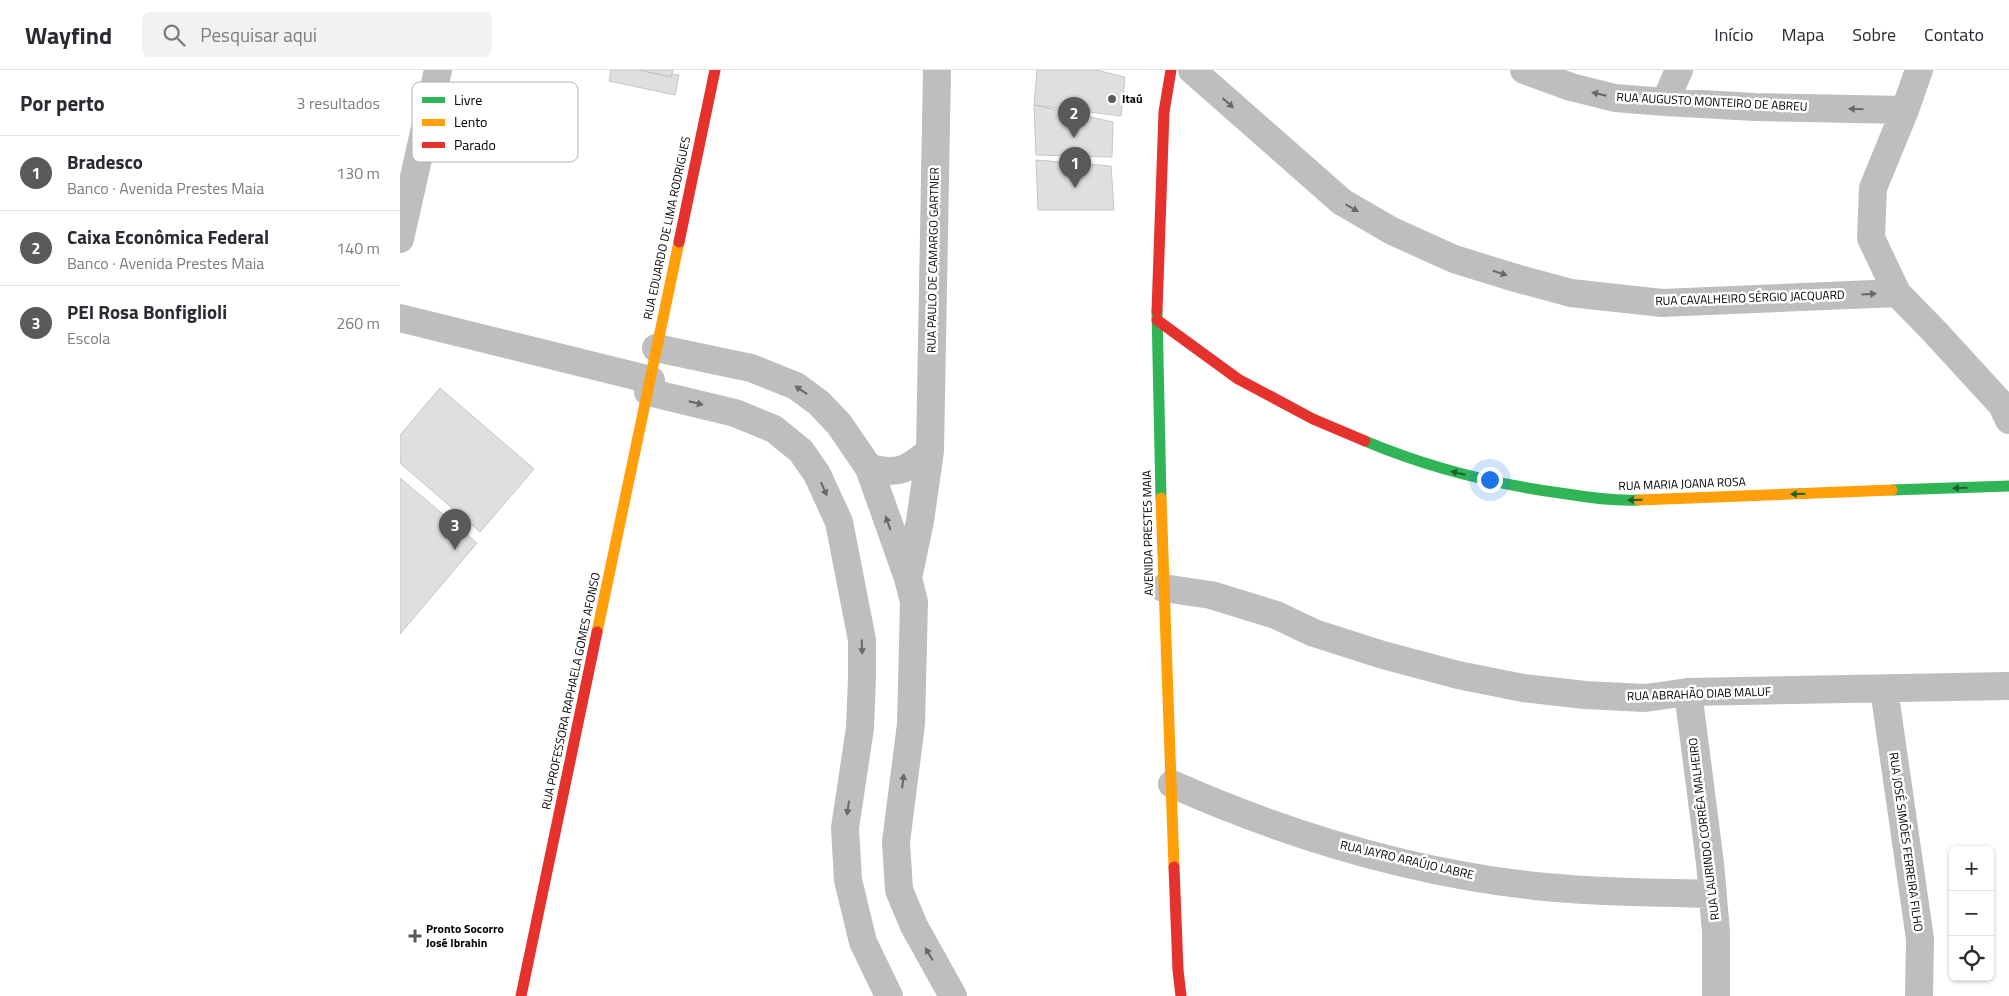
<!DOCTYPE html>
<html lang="pt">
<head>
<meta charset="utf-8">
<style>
	body { margin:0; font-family:"Titillium Web",sans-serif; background:#f2f2f3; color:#2b2b33 }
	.controls { position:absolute; right:15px; bottom:15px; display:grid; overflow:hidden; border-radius:8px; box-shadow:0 1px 4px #0004 }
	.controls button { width:45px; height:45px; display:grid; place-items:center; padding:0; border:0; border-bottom:1px solid #e1e1e2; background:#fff; color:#2b2b33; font:25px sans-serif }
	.you { position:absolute; left:1089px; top:409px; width:18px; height:18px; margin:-12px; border:4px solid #fff; border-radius:50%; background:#1a73e8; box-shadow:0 0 0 8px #1a73e833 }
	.badge { display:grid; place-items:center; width:32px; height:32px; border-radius:50%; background:#595959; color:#fff; font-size:16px; font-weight:700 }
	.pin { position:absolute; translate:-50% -41px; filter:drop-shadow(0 1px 2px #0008) }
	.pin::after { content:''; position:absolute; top:26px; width:18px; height:15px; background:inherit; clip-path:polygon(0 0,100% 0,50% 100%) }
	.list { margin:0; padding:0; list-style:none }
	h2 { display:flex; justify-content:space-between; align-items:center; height:65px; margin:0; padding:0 20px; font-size:21px }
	h2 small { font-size:16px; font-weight:400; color:#7c7c81 }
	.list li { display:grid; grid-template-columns:32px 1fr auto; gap:15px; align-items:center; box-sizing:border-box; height:75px; padding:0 20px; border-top:1px solid #e1e1e2 }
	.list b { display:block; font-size:19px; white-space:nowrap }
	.list p { margin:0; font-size:16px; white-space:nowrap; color:#7c7c81 }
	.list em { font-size:16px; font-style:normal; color:#7c7c81 }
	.icon { flex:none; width:28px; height:28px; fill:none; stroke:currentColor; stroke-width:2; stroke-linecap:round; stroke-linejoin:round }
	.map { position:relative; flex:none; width:1609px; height:926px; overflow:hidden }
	header { display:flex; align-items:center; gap:30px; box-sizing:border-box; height:70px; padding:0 25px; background:#fff; border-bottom:1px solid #e1e1e2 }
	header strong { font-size:24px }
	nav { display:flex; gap:28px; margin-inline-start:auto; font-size:18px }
	.search { width:350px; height:45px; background:#f2f2f3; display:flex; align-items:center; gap:12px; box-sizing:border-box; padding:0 18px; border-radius:8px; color:#7c7c81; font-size:19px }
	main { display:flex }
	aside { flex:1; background:#fff }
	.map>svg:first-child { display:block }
	.building { fill:#dfdfdf; stroke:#c6c6c6 }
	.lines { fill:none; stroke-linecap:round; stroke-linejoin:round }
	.street { stroke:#bebebe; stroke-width:28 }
	.fast { stroke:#30b455; stroke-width:11 }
	.slow { stroke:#ff9f0a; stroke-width:11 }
	.jam { stroke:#e5322d; stroke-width:11 }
	.oneway { fill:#686868 }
	.oneway2 { fill:#1a632f }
	.poi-dot { fill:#595959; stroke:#fff; stroke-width:2 }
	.labels { text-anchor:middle; stroke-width:5; stroke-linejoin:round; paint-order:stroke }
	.poi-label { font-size:12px; font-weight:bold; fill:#000; stroke:#fff; text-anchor:start }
	.street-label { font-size:12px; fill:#000; stroke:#fff }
	.key { fill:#fff; stroke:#b2b2b2; stroke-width:1 }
	.key-label { font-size:14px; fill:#000 }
</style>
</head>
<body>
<header>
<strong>Wayfind</strong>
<div class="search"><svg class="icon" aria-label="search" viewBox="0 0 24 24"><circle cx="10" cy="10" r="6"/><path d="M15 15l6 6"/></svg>Pesquisar aqui</div>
<nav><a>Início</a><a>Mapa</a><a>Sobre</a><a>Contato</a></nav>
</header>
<main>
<aside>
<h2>Por perto<small>3 resultados</small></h2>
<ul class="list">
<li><span class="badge">1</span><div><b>Bradesco</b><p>Banco · Avenida Prestes Maia</p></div><em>130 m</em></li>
<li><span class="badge">2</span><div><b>Caixa Econômica Federal</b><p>Banco · Avenida Prestes Maia</p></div><em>140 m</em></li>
<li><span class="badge">3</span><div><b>PEI Rosa Bonfiglioli</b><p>Escola</p></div><em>260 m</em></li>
</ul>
</aside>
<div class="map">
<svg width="1609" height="926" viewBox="0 0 1609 926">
	<rect width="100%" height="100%" fill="#fff"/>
	<path class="building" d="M211 0H239L271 7 272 4 279 5 275 25 209 11Z
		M239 0H273L271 7Z
		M637 0H696L725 7 721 46 634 35Z
		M634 35 713 52 712 87 636 85Z
		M636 90 711 96 714 140H638Z
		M40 318 134 399 80 462 0 393V365Z
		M0 408 77 473 0 564Z"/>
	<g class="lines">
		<path class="street" d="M792 0 942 132 992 161 1054 189 1119 209 1171 223 1262 233 1497 223
			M1124 0 1171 17 1215 28 1265 32 1355 37 1505 40
			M1519 0 1505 40 1473 118 1471 168 1497 223 1534 261 1602 335 1609 350
			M1265 32 1279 0
			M0 169 38 0
			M0 248 251 310
			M256 278 351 298 396 316 419 333 439 354 469 398 508 508 514 532 511 654 496 772 499 820 514 856 553 926
			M248 322 335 343 374 359 401 381 417 404 439 452 462 570V607L460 658 445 758 448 810 463 872 489 926
			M469 398C499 405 507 400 530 381
			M508 508 520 451 530 381 537 0
			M763 518 811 525 876 545 914 563 983 585 1058 605 1123 618 1185 625 1245 628 1288 622 1609 616
			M1484 619 1520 869 1519 926
			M1288 622 1310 793 1316 862V926
			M772 714C887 765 1010 802 1135 816 1194 822 1254 823 1313 824"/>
		<path class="fast" d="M757 241 761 428
			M965 371C1029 398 1098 415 1167 424 1191 428 1214 431 1239 430
			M1492 420 1609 416"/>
		<path class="slow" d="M761 428 774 797
			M1239 430 1492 420
			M197 562 279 172"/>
		<path class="jam" d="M279 172 315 0
			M757 241 764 42 771 0
			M757 250 838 309 913 349 965 371
			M774 797 778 900 781 926
			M121 926 197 562"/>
	</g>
	<defs><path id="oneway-solid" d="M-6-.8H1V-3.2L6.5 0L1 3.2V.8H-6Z" transform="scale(1.25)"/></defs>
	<g class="oneway">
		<use href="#oneway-solid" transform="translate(1199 24) rotate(-166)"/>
		<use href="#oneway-solid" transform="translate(828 33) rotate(42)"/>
		<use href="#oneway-solid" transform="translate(1456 39) rotate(-179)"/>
		<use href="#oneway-solid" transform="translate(952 138) rotate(30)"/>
		<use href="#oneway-solid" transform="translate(1100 203) rotate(18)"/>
		<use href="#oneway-solid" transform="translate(1469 224) rotate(-3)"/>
		<use href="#oneway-solid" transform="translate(401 320) rotate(-146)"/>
		<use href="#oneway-solid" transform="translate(296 333) rotate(14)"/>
		<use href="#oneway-solid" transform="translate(424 419) rotate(66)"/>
		<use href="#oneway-solid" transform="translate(488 453) rotate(-110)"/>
		<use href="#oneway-solid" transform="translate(462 577) rotate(88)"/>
		<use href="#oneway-solid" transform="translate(503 711) rotate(-83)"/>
		<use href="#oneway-solid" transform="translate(448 738) rotate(98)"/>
		<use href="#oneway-solid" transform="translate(529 884) rotate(-120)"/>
	</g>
	<g class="oneway2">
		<use href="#oneway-solid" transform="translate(1058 403) rotate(-167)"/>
		<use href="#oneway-solid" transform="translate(1560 418) rotate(178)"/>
		<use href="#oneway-solid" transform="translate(1398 424) rotate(178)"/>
		<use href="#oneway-solid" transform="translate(1235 430) rotate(178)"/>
	</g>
	<g class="poi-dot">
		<circle cx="712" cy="29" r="5"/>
		<path d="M12.5 858.5h5v5h5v5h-5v5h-5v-5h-5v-5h5z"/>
	</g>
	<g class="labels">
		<g class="poi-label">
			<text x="722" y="33">Itaú</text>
			<text x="26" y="863">Pronto Socorro<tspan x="26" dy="14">José Ibrahin</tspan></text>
		</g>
		<g class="street-label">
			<text transform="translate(1312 32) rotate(3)" y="4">RUA AUGUSTO MONTEIRO DE ABREU</text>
			<text transform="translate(267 158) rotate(-78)" y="4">RUA EDUARDO DE LIMA RODRIGUES</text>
			<text transform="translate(533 190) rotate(-89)" y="4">RUA PAULO DE CAMARGO GARTNER</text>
			<text transform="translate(1350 228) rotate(-2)" y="4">RUA CAVALHEIRO SÉRGIO JACQUARD</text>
			<text transform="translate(1282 414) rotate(-2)" y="4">RUA MARIA JOANA ROSA</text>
			<text transform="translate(748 463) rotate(-91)" y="4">AVENIDA PRESTES MAIA</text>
			<text transform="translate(171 621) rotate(-78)" y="4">RUA PROFESSORA RAPHAELA GOMES AFONSO</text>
			<text transform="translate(1299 624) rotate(-2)" y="4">RUA ABRAHÃO DIAB MALUF</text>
			<text transform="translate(1304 759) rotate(-97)" y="4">RUA LAURINDO CORRÊA MALHEIRO</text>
			<text transform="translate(1506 772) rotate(82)" y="4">RUA JOSÉ SIMÕES FERREIRA FILHO</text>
			<text transform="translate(1007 790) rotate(13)" y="4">RUA JAYRO ARAÚJO LABRE</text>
		</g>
	</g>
	<rect x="12" y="12" width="166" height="80" rx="8" class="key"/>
	<rect x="22" y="27" width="23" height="6" fill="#30b455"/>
	<rect x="22" y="49" width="23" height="7" fill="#ff9f0a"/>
	<rect x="22" y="72" width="23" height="6" fill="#e5322d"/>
	<g class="key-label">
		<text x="54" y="35">Livre</text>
		<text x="54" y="57">Lento</text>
		<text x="54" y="80">Parado</text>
	</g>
</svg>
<div class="controls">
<button>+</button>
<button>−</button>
<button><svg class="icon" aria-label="locate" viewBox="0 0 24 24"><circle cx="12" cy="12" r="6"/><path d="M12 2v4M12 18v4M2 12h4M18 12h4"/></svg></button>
</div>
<div class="you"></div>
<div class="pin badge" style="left:675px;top:118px">1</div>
<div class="pin badge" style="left:674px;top:68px">2</div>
<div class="pin badge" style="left:55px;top:480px">3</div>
</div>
</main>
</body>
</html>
